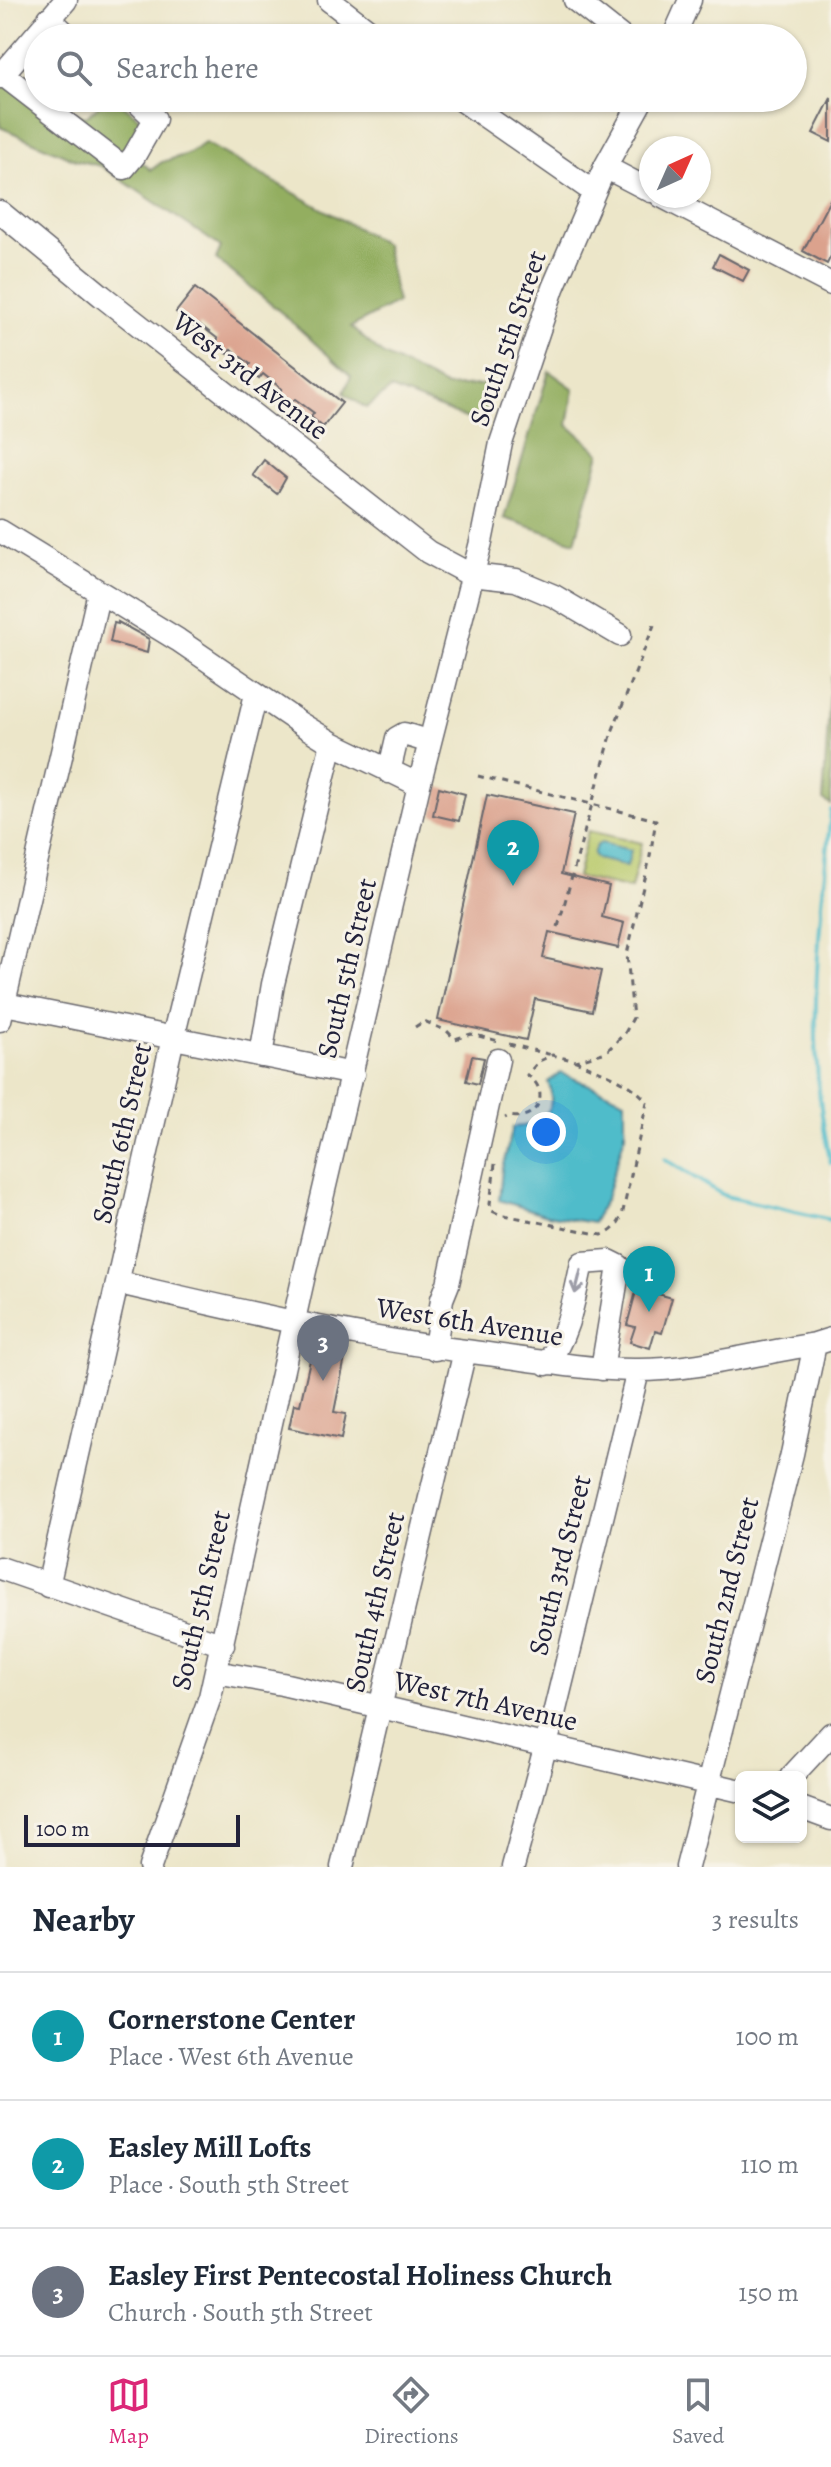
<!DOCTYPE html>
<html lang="en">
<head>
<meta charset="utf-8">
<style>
	body { margin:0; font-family:Alegreya,serif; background:#f2f2f3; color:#1f2937 }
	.controls { position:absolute; right:24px; bottom:24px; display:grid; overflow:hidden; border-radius:12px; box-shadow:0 2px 6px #0004 }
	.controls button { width:72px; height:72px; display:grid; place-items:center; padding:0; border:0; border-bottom:2px solid #e0e1e3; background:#fff; color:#1f2937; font:40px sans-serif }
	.compass { position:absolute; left:639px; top:136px; width:72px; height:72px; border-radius:50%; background:#fff; box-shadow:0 2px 6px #0004; rotate:45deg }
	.scale { position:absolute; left:24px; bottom:20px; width:216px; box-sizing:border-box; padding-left:8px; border:4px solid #22223b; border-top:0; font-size:22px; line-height:28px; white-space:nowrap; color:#22223b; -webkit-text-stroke:6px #f7f3e8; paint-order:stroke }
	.you { position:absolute; left:546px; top:1132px; width:28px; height:28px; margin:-20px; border:6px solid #fff; border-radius:50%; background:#1a73e8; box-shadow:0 0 0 12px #1a73e833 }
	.badge { display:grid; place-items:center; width:52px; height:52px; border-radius:50%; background:#db2777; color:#fff; font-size:26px; font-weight:700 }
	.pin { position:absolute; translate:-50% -66px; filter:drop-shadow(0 2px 4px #0008) }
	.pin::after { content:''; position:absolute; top:42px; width:28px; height:24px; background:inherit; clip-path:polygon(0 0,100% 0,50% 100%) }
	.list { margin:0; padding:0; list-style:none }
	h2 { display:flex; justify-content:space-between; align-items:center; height:104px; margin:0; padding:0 32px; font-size:34px }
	h2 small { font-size:26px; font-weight:400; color:#747a83 }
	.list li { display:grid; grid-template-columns:52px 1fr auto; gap:24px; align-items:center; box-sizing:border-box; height:128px; padding:0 32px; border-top:2px solid #e0e1e3 }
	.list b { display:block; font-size:30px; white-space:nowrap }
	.list p { margin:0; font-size:26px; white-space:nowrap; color:#747a83 }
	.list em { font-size:26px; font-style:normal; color:#747a83 }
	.icon { flex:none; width:44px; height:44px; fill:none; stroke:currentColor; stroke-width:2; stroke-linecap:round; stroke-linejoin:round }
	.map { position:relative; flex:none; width:831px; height:1867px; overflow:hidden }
	.search { position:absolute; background:#fff; box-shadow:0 2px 6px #0004; left:24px; right:24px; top:24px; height:88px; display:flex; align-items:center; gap:20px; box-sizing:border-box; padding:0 28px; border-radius:44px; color:#747a83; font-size:30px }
	.sheet { height:488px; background:#fff }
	nav { display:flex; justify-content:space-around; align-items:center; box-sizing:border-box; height:112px; border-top:2px solid #e0e1e3; background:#fff; font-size:22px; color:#747a83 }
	nav a { display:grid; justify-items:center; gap:4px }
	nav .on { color:#db2777 }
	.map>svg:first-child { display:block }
	.green { fill:#baca6d; stroke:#6e7654; stroke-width:2 }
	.forest { fill:#93ae60; stroke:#5a684e; stroke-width:2 }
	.water { fill:#4fbcca; stroke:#386f82; stroke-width:2 }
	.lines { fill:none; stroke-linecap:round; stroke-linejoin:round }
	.stream { stroke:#4fbcca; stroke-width:4 }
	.building { fill:#dba28d }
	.minor-casing { stroke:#69676d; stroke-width:25 }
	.path { stroke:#69676d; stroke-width:3; stroke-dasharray:6 6; stroke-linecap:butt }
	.minor { stroke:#fff; stroke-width:22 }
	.oneway { stroke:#9c9ca7 }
	.labels { text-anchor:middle; stroke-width:6; stroke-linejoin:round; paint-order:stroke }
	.street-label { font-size:28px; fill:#22223b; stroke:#f7f3e8 }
</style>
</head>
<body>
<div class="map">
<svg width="831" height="1867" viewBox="0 0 831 1867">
	<rect width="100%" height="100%" fill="#f7f3e8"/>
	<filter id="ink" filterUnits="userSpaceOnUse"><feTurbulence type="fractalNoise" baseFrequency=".0125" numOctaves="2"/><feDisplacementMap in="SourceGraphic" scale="16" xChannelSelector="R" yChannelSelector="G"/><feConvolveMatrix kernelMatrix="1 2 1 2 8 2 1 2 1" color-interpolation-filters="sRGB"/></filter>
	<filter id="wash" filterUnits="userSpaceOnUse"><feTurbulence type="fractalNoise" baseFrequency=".006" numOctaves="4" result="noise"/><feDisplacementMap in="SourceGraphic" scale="32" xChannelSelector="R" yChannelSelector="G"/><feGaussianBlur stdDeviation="1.8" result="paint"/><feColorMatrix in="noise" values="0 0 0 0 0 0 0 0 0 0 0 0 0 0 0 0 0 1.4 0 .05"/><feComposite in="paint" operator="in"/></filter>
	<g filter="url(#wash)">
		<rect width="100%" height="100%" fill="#ece6c9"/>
		<path class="green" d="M588 831 642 843 631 889 577 877Z"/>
		<path class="forest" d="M0 79 7 87 86 117 107 98H115L144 122 128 151 151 170 162 162 188 154 205 143 385 244 397 302 351 327 382 354 447 387 494 384 481 424 391 389 366 408 344 393 351 376 283 314 216 259 221 247 101 166 76 160 0 127Z
			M549 371 574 389 568 425 600 453 575 542 504 518Z
			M831 676V805L823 800Z"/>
		<path class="water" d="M601 843 631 850 627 866 597 859 593 854 596 846Z
			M561 1073 625 1100V1135L606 1198 593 1223 547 1215 499 1200 502 1169 513 1127C540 1126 559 1111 548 1082Z"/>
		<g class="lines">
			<path class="stream" d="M831 810C820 927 803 1047 831 1163
				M665 1159 725 1196 831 1220"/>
		</g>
		<g id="blocks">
			<path class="building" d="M831 98V142L813 133Z
				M831 198V256L827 264 803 251Z
				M719 254 749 270 743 281 713 266Z
				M195 288 342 403 323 427 311 417 314 413 295 399 291 403 278 393 282 389 263 374 259 379 246 369 250 364 231 349 228 354 215 344 218 339 200 325 197 329 176 312Z
				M264 460 286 478 277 494 253 475Z
				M118 622 149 639 147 653 110 642 114 623 118 624Z
				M439 787 465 794 459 821 433 815Z
				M487 795 574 814 561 874 609 886 602 917 624 923 618 948 549 932 543 958 601 971 592 1011 535 999 526 1040 438 1020Z
				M472 1056 484 1058 478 1084 466 1081Z
				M637 1288 672 1298 662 1333 655 1331 650 1348 630 1342 635 1327 627 1325Z
				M312 1351 345 1358 334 1412 346 1414 341 1439 289 1428 294 1404 300 1405Z"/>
		</g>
	</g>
	<g filter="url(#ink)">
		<use href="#blocks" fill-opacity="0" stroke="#69676d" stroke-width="2"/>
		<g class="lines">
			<g class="minor-casing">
				<path id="minor" d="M329 0 378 38
					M575 0 623 38
					M49 18 70 38
					M673 38 690 0
					M2 74 124 168 134 156 155 119 133 98
					M0 77 66 0
					M459 98 594 192
					M605 167 651 191
					M661 196 831 284
					M0 212 102 296 428 552 471 575 516 580 554 596 620 635
					M0 531 178 640 301 724 332 743 419 785
					M389 772 397 738 404 734 430 742
					M0 1003 353 1074
					M0 1020 99 592
					M261 1056 273 984 332 743
					M119 1283C233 1309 348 1337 465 1351 522 1358 577 1369 634 1370 689 1371 759 1353 815 1344
					M435 1349 442 1299 448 1284 498 1060
					M546 1364C569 1336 574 1298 582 1263L609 1261 619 1266 602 1369
					M0 1568 223 1645
					M48 1586 173 1038 256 694
					M216 1672 282 1684 741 1791
					M791 1777 831 1734
					M801 1808 831 1819
					M150 1867 210 1697 304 1275 419 785 481 542 501 443 553 288 605 167 643 98
					M342 1867 465 1351
					M513 1867 552 1722 638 1371
					M687 1867 792 1454 815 1344 831 1339"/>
			</g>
			<path class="path" d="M478 776 656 820 649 862 627 954 633 1018 625 1033 606 1052 576 1061 552 1055 539 1061 527 1075C552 1091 538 1122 509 1116L505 1118
				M558 927 612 732 654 625
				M415 1027 424 1021 447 1031 455 1039 471 1034 498 1041
				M509 1044 552 1055
				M495 1164 490 1204 492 1211 499 1214 602 1235C612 1232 617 1226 622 1216L647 1102C631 1080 599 1072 576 1061"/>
			<use href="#minor" class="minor"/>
		</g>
		<defs><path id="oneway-shaft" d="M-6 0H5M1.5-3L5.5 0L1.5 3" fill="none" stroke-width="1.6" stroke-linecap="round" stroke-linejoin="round" transform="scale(2)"/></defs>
		<use class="oneway" href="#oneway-shaft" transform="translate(578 1282) rotate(104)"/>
	</g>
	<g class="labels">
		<g class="street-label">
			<text transform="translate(507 338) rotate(-71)" y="10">South 5th Street</text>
			<text transform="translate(251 375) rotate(38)" y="10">West 3rd Avenue</text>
			<text transform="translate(346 968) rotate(-77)" y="10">South 5th Street</text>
			<text transform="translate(121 1133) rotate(-77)" y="10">South 6th Street</text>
			<text transform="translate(470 1321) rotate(9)" y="10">West 6th Avenue</text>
			<text transform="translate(559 1565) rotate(-76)" y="10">South 3rd Street</text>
			<text transform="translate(726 1590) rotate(-76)" y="10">South 2nd Street</text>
			<text transform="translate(200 1600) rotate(-77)" y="10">South 5th Street</text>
			<text transform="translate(374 1602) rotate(-77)" y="10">South 4th Street</text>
			<text transform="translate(486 1700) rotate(13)" y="10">West 7th Avenue</text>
		</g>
	</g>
</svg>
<div class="controls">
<button><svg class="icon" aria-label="layers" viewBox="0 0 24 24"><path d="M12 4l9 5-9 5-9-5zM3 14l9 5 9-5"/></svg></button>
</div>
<svg class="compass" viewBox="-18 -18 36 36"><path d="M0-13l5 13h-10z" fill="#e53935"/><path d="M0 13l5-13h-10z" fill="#747a83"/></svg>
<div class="scale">100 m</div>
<div class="you"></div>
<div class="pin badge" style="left:649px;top:1312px;background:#0f9aa8">1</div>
<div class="pin badge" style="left:513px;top:886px;background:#0f9aa8">2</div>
<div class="pin badge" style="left:323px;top:1381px;background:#6b7280">3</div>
<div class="search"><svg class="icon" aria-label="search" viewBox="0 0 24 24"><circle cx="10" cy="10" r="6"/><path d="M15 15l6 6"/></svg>Search here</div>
</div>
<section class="sheet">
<h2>Nearby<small>3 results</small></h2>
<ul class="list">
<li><span class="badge" style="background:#0f9aa8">1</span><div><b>Cornerstone Center</b><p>Place · West 6th Avenue</p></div><em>100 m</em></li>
<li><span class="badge" style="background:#0f9aa8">2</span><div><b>Easley Mill Lofts</b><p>Place · South 5th Street</p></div><em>110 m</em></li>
<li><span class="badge" style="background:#6b7280">3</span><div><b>Easley First Pentecostal Holiness Church</b><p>Church · South 5th Street</p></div><em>150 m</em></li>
</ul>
</section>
<nav>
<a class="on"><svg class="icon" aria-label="map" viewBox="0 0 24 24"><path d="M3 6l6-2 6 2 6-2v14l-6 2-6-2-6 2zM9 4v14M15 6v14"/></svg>Map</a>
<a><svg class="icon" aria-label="directions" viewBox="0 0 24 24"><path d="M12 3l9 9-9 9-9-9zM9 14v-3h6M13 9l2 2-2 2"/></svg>Directions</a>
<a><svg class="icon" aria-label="saved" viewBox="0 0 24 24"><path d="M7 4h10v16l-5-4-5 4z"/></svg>Saved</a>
</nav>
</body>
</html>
